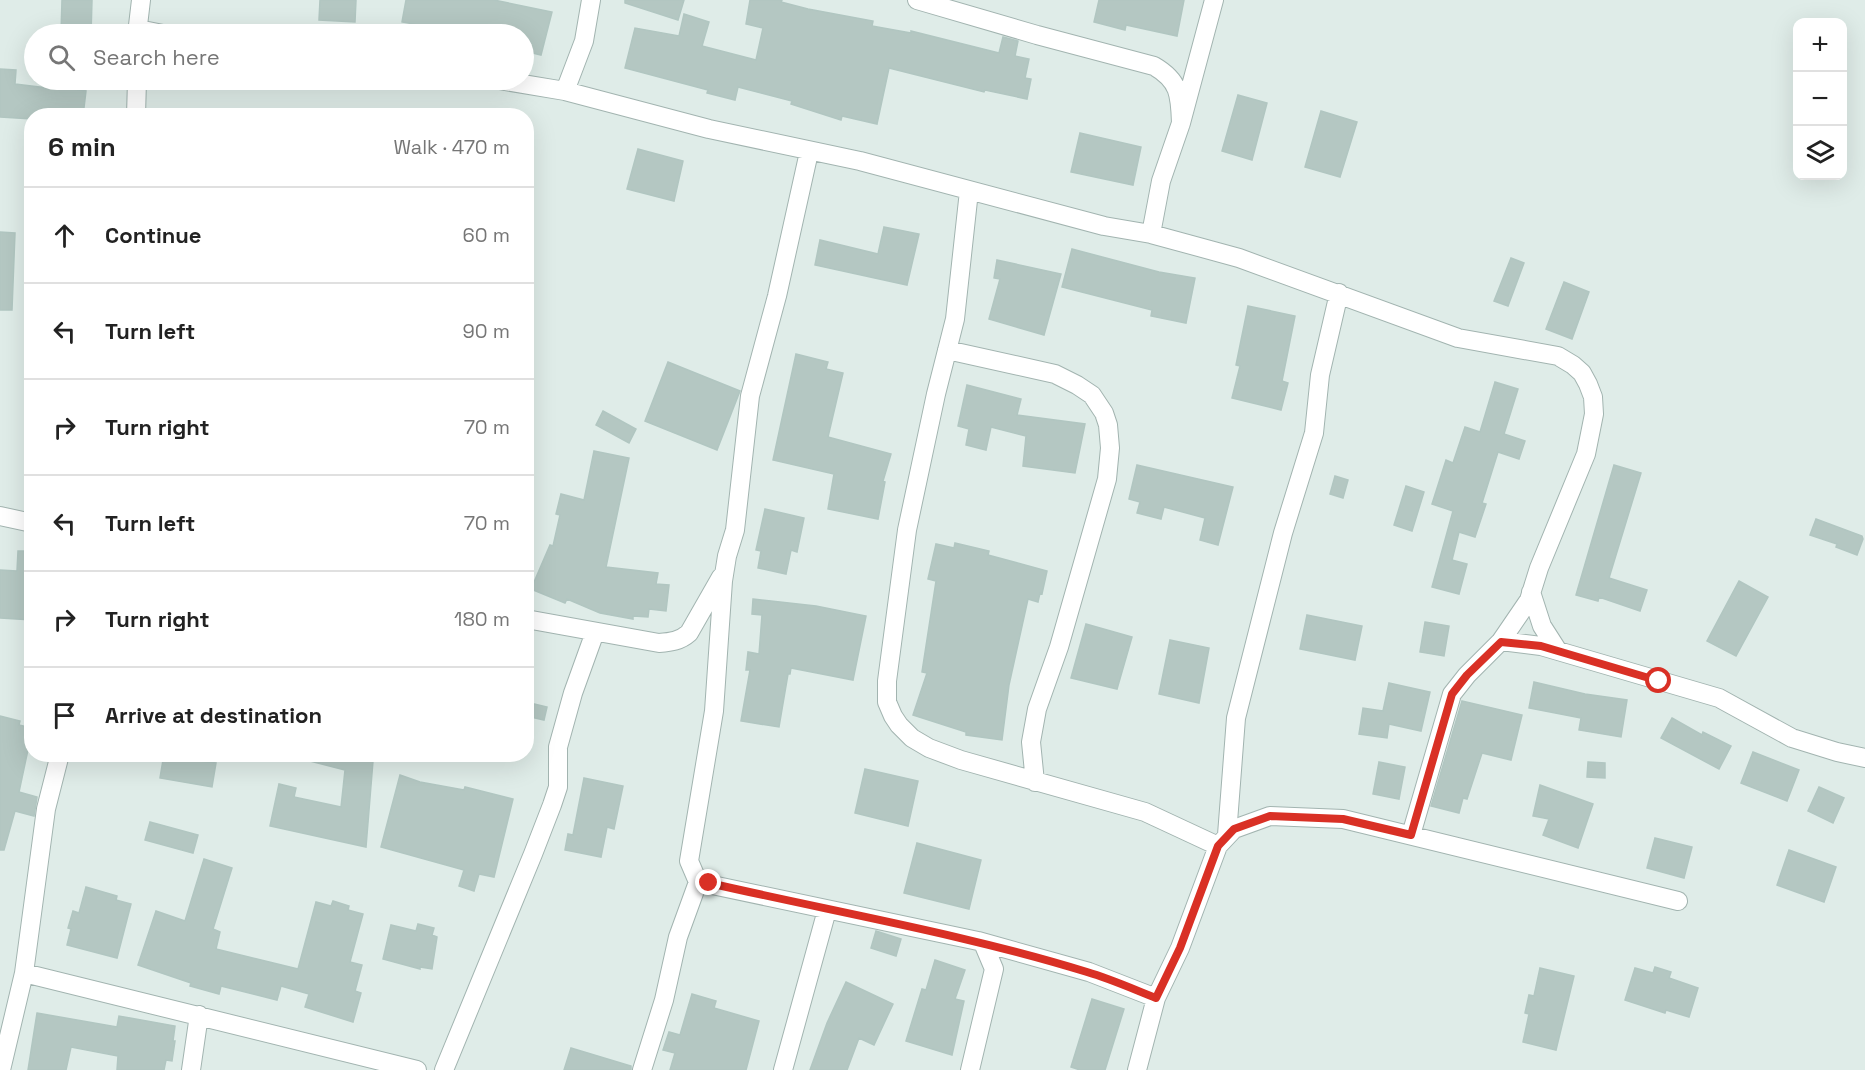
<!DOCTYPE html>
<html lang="en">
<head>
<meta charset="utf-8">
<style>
	body { margin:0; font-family:"Space Grotesk",sans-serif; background:#f6f6f6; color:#222 }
	.controls { position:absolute; right:18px; top:18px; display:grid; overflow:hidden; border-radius:12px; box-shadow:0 6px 24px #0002 }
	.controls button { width:54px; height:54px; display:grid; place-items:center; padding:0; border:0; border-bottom:2px solid #e0e0e0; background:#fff; color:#222; font:30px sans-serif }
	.stop { position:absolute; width:18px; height:18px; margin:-14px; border:4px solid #d93025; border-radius:50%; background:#fff }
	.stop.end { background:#d93025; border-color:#fff; box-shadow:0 2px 6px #0008 }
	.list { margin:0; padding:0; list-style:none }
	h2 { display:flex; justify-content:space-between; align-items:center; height:78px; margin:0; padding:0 24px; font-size:26px }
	h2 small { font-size:20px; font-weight:400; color:#767676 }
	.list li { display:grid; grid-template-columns:39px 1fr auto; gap:18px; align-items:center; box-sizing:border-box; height:96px; padding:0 24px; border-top:2px solid #e0e0e0 }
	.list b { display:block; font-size:22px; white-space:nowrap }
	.list em { font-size:20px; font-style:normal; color:#767676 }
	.icon { flex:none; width:33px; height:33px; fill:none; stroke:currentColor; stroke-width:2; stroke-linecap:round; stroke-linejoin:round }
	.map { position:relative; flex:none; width:1865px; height:1070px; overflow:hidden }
	.search { position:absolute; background:#fff; box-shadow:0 6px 24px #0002; left:24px; top:24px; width:510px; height:66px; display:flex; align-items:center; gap:15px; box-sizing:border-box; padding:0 21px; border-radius:33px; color:#767676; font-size:22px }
	.panel { position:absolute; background:#fff; box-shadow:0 6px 24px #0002; left:24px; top:108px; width:510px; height:654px; border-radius:24px }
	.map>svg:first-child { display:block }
	.building { fill:#b4c7c2; stroke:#b1c6c1; stroke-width:1.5 }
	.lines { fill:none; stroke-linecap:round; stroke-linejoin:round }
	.minor-casing { stroke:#a2b4b0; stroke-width:20 }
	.minor { stroke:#fff; stroke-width:18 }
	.route { stroke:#d93025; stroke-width:8 }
</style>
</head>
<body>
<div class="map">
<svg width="1865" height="1070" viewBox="0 0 1865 1070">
	<rect width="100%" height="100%" fill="#dfece8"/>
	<path class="building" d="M62 0H92L91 34H61Z
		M320 0H356L355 22 319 20Z
		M406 0H494L552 12 541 55 524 51V34H470L402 22Z
		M625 0H684L678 20 625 3Z
		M750 0H782L781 2 808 9 873 21 872 26 911 33V31L999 53 1003 37 1018 41 1015 56 1029 59 1025 78 1031 79 1027 99 985 90 984 92 889 68 877 124 842 116 841 120 791 104 792 101 738 87 735 100 707 93 708 90 625 68 635 28 679 36 684 14 709 22 702 46 756 60 763 28 746 24Z
		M1099 0H1184L1177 36 1126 25 1125 30 1094 22Z
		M0 69 16 70 15 84 48 88 49 85 86 91 83 116H32V119L0 117Z
		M1238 95 1267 103 1252 160 1222 151Z
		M1321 111 1357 122 1340 177 1305 167Z
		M1080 133 1141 147 1133 185 1071 172Z
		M638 149 683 161 674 201 627 189Z
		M884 227 919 234 907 285 815 265 820 240 878 254Z
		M0 232 15 233 12 310H0Z
		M1072 249 1159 272 1195 278 1186 323 1151 316 1152 310 1062 287Z
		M1511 258 1524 263 1508 306 1494 301Z
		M997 260 1061 274 1044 335 989 319 1000 279 994 278Z
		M1564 282 1589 292 1572 339 1546 329Z
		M1248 306 1295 316 1282 381 1288 383 1281 410 1232 398 1240 366 1236 365Z
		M796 354 828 362 826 369 843 373 828 437 891 454 883 481 885 482 878 519 828 509 834 474 773 460Z
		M668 362 740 391 717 450 645 421Z
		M1495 382 1518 389 1504 434 1525 441 1519 459 1498 452 1482 503 1486 504 1475 537 1459 532 1452 560 1467 564 1459 594 1432 587 1453 511 1432 504 1446 460 1453 463 1465 427 1480 432Z
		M967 385 1021 399 1017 415 1085 424 1075 473 1023 466 1026 436 991 427 986 450 966 445 969 429 958 426Z
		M603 411 636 429 629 443 596 425Z
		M594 451 629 458 606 567 658 573 656 584 669 585 666 611 649 609 648 617 633 616V619L600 613 567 599 565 603 531 589 550 545 553 546 560 515 556 514 561 494 584 500Z
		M1137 465 1233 487 1218 545 1200 540 1205 518 1164 507 1161 519 1137 513 1140 502 1129 499Z
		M1614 465 1641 473 1609 578 1647 590 1640 611 1599 597 1598 601 1576 595Z
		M1335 476 1348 480 1343 498 1330 494Z
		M1406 486 1424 492 1412 531 1394 525Z
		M765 509 804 518 797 552 791 550 786 574 758 568 761 551 756 550Z
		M1816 519 1862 536 1863 539 1857 555 1836 547 1837 544 1810 535Z
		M955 543 989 551 988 555 1047 571 1042 594 1040 593 1038 602 1028 599 1009 685 1002 740 966 735V732L913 715 927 673 922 672 936 581 928 579 936 544 954 548Z
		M18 551H32V620L0 618V570L17 571Z
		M1739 581 1768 597 1736 656 1707 641Z
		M753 599 816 606 866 616 853 680 791 668 790 674H788L779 727 741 721 750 670H746L748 652 759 654 762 615 752 614Z
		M1307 615 1362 626 1355 660 1300 649Z
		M1425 622 1449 626 1444 656 1420 652Z
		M1086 624 1132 637 1117 689 1071 678Z
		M1170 640 1209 648 1199 703 1159 694Z
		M1534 682 1585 694 1627 700 1621 737 1579 730 1581 718 1529 708Z
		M1389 683 1430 692 1421 731 1389 724 1387 738 1359 734 1363 708 1383 711Z
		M1462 701 1522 715 1511 760 1482 753 1467 799 1463 798 1459 813 1431 806Z
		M526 702 547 707 544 720 526 716Z
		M0 716 20 721 19 725 32 728V746L29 745 19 792 37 797 34 816 15 811 4 850H0Z
		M1672 718 1702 735 1703 732 1731 746 1719 769 1661 738Z
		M1753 752 1799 770 1787 801 1741 783Z
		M164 754H202L201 761 216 763 212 787 160 778Z
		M303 754H355V759L373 761 366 847 270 826 279 784 296 788 294 797 341 807 345 770 302 759Z
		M1379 762 1405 767 1399 799 1373 794Z
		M1588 762 1605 763V778L1587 777Z
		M865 769 918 781 908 826 855 813Z
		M400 775 420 782 464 790 465 787 513 799 494 877 479 874 474 891 459 886 464 870 381 847Z
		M584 778 623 786 614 829 607 827 601 857 565 850 568 834 573 835Z
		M1540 785 1593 804 1578 848 1543 835 1549 819 1533 816Z
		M1819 787 1844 798 1833 823 1808 811Z
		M150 822 198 835 193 853 145 840Z
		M1655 838 1692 847 1684 878 1647 868Z
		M917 843 981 860 969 909 904 893Z
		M1789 850 1836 867 1824 902 1777 885Z
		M204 859 232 868 213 929 220 932 216 949 298 969 316 902 331 906 333 901 349 906 348 910 363 914 350 962 362 965 355 991 361 993 353 1022 305 1007 309 994 281 986 277 1000 221 986 219 994 190 986 191 983 138 965 156 911 185 921Z
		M86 887 117 896 116 900 131 904 117 958 67 945 71 929 68 928 73 911 79 913Z
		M418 924 434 928 432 935 437 937 432 969 420 967V969L383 959 391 925 416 931Z
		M876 931 901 939 896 956 871 948Z
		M935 960 965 970 955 999 964 1001 952 1055 906 1041 922 989 926 990Z
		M1655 967 1671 972 1669 978 1698 988 1689 1017 1666 1010 1665 1013 1625 1000 1635 968 1653 973Z
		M1540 968 1574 976 1556 1050 1523 1042 1529 1014 1525 1013 1529 995 1534 996Z
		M846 982 893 1004 874 1045 859 1038 847 1070H810L827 1023Z
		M692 994 716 1001 714 1008 759 1021 746 1070H670L675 1053 663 1050 669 1032 680 1035Z
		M1092 999 1124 1009 1105 1070H1080L1071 1067Z
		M37 1013 117 1027 119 1016 175 1026 173 1041H175L172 1061 166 1060 164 1070H117L118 1056 71 1047 66 1070H28Z
		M571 1048 631 1066V1070H564Z"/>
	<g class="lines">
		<g class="minor-casing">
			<path id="minor" d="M917 0 1037 35 1154 66C1180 81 1180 96 1181 123
				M138 29 163 34
				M137 34 141 0
				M499 80 565 91 709 129 860 161 1104 226 1151 234 1239 258 1458 338 1558 356 1573 365 1582 373 1588 384 1593 397 1594 414 1586 454 1539 568 1529 600 1501 641 1467 675 1452 694 1411 835
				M565 91 584 41 591 0
				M136 116 137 80
				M969 191 955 319 936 394 907 530 887 681V702L893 716 899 725 912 738 929 748 961 760 1145 812 1218 846
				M1151 234 1161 181 1181 123 1214 0
				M947 350 1055 374 1077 385 1092 395 1104 413 1108 425 1110 448 1107 479 1059 647 1037 709 1031 742 1035 782
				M0 516 32 523
				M1531 592 1542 626 1558 651
				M526 619 659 643C671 642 680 641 689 633L721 577
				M1501 641 1541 646 1719 698 1792 738 1837 752 1865 758
				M1227 835 1236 718 1283 533 1314 433 1320 375 1339 293
				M698 882 689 861 714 711 723 581 727 556 735 530 750 396 777 296 809 152
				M698 882 978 941 1089 972 1156 998
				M24 973 417 1070
				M1 1070 24 973 46 809 60 754
				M191 1070 199 1015
				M444 1070 533 854 552 805 558 787V747L573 693 595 632
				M642 1070 664 1000 678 937 698 882
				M783 1070 827 910
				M970 1070 994 969 983 943
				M1137 1070 1156 998 1180 948 1218 846 1234 829 1270 816 1343 819 1678 901"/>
		</g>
		<use href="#minor" class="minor"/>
	</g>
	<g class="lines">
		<path class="route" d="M709 883C835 912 964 934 1087 972 1111 979 1133 989 1156 998L1180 948 1218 846 1234 829 1270 816 1343 819 1411 835 1452 694 1467 675 1501 642 1541 646 1659 681"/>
	</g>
</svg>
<div class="controls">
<button>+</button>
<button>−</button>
<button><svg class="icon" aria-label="layers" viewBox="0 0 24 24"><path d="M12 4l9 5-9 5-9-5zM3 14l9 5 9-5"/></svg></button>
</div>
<div class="stop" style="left:1659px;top:681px"></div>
<div class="stop end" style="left:709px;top:883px"></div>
<div class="search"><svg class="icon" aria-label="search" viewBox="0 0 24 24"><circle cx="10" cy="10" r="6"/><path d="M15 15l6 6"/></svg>Search here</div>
<section class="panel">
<h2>6 min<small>Walk · 470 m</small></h2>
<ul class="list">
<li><svg class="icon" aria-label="ahead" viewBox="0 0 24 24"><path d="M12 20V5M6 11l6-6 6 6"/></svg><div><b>Continue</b></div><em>60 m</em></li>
<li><svg class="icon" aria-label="left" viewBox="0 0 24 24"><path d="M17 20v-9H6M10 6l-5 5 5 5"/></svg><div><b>Turn left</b></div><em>90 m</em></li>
<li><svg class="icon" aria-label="right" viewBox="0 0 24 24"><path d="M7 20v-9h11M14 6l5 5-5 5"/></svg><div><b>Turn right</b></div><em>70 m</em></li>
<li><svg class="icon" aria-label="left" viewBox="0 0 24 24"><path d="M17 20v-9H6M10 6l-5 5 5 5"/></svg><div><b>Turn left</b></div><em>70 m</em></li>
<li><svg class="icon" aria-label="right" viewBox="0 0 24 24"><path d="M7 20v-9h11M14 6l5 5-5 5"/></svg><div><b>Turn right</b></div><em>180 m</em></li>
<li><svg class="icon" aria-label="arrive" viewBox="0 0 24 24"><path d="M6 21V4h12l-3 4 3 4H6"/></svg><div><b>Arrive at destination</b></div></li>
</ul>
</section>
</div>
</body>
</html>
